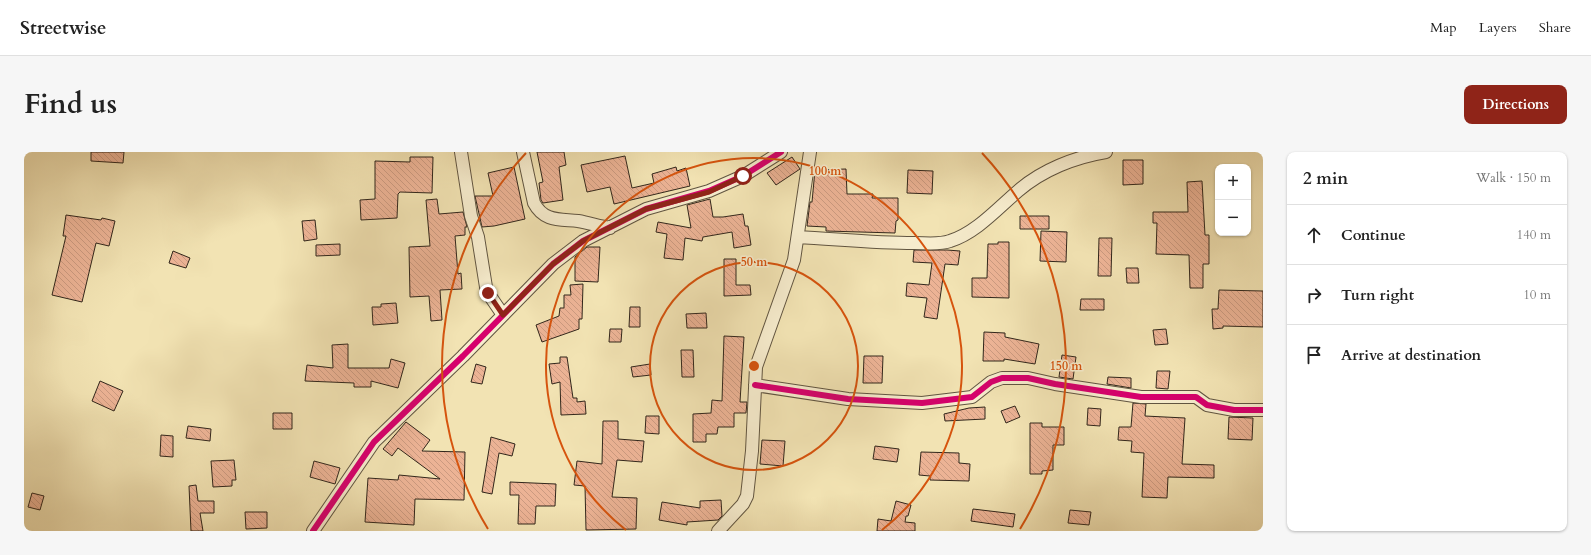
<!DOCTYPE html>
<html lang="en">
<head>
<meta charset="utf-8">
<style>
	body { margin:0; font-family:Cardo,serif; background:#f6f6f6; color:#222 }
	.controls { position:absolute; right:12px; top:12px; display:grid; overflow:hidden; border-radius:8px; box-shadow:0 1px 3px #0004 }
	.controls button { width:36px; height:36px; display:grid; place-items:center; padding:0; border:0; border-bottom:1px solid #e0e0e0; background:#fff; color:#222; font:20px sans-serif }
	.stop { position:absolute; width:12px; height:12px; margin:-9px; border:3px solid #8f2418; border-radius:50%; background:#fff }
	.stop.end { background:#8f2418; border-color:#fff; box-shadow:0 1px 4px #0008 }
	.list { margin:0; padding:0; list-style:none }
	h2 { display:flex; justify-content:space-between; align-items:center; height:52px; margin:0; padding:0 16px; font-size:17px }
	h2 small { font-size:13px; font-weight:400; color:#767676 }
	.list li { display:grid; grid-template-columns:26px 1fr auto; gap:12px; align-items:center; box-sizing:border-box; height:60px; padding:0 16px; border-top:1px solid #e0e0e0 }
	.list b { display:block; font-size:15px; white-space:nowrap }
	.list em { font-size:13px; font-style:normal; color:#767676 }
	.icon { flex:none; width:22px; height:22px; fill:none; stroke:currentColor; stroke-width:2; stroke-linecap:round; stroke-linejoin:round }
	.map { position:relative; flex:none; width:1239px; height:379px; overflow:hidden; border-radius:8px }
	header { display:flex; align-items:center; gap:24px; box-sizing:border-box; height:56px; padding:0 20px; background:#fff; border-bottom:1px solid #e0e0e0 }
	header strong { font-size:19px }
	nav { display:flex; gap:22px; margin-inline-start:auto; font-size:14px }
	.intro { display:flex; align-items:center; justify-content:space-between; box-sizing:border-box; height:96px; padding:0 24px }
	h1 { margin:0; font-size:28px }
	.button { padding:10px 18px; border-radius:8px; background:#8f2418; color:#fff; font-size:14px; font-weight:700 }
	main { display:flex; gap:24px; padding:0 24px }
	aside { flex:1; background:#fff; border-radius:8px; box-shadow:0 1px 3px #0004 }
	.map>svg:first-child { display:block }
	.building { fill:url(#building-back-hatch); stroke:#31261b }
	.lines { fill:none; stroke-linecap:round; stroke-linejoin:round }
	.street-casing { stroke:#615541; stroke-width:14 }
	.street { stroke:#f7edce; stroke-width:12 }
	.cycleway-casing { stroke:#f7edce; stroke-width:8 }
	.cycleway { stroke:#d6006c; stroke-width:6 }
	.route { stroke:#8f2418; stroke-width:5 }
	.ring { fill:none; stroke:#d6540e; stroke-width:2 }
	.centre { fill:#d6540e; stroke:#f7edce; stroke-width:2 }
	.ring-label { font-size:12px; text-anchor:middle; font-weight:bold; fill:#d6540e; stroke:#f7edce; stroke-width:3; stroke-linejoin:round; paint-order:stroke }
</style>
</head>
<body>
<header>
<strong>Streetwise</strong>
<nav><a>Map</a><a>Layers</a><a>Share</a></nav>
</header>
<div class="intro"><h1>Find us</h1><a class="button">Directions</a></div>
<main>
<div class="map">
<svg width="1239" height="379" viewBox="0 0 1239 379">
	<defs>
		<pattern id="building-back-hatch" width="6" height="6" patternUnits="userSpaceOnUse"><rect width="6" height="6" fill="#ecb395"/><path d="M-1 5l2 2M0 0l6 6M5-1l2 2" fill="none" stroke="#cb9a80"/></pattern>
	</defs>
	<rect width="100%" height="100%" fill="#f2e3b3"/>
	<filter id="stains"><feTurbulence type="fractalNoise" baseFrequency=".005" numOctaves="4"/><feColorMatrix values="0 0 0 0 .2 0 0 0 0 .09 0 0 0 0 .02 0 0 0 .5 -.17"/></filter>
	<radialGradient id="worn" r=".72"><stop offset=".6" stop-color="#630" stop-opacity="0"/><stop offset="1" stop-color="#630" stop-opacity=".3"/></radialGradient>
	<path class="building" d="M67 0H100L99 11 67 9Z
		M513 0H540L542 13 535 15 539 48 519 51 517 48 515 31 519 30Z
		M601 4 608 36 630 31 628 22 652 15 653 19 662 16 666 34 590 52 586 35 563 40 557 13Z
		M386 5H409L408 41 376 40 374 42 373 66 337 68 336 48 351 47V9L386 10Z
		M768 5 776 17 752 33 743 21Z
		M1099 8H1119V32L1099 33Z
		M490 15 501 67 470 74 458 75 451 44H469L464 21Z
		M822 17 823 42H849L848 46H874V68L872 69 871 81 802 79V75L783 74 786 50H788L791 18Z
		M884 18 909 19 908 42 883 41Z
		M1178 29 1181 83H1185V112H1179V136H1166L1165 103 1132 102 1133 71H1129V60H1164L1163 30Z
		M413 47 415 62 439 60 443 75H441V83L431 84 434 122 437 121 438 137 416 138 418 168 407 169 405 144 386 145 385 95 406 94 402 48Z
		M686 47 689 65H699L719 62 721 74H724L727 93 710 96 708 80 679 85 678 89 661 86 659 108 640 106 643 82 632 80 634 70 667 76 663 53Z
		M42 63 77 68 78 66 91 69 85 94 72 91 58 150 28 143 42 84H39Z
		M996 64H1025V77H996Z
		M291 68 293 87 280 89 278 69Z
		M1017 79 1043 80 1042 110 1016 109Z
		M1075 86H1088L1087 124H1074Z
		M974 90H985V146L948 145V126H963L964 92H974Z
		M316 92V103L292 104V93Z
		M563 95H576L574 130 551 129V105Z
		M890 98H923L936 99 934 113 921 112 913 167 900 165 903 146 882 144 883 131 905 133 908 111 889 110Z
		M149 99 166 106 162 116 145 111Z
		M700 107H712V133H726L727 143 700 144Z
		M1102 116H1114L1115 131H1103Z
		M559 132 558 167H555V177L518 190 512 173 535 164 536 156H540V143H547L546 133Z
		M1195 138 1239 139V175L1199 174V176L1189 177 1188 157H1194Z
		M1057 147H1080V158H1056Z
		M372 151 374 171 349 173 348 155H357V152Z
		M606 155H616V175H605Z
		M682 161 683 176H663L662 162Z
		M586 177H598L597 190H585Z
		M1142 177 1144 192 1131 193 1129 178Z
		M960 180 981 181V185L1015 192 1011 212 980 207V209H959Z
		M700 184 720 185 716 250H723L722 261H710V275H694L693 282H682V290H669V262L687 261 688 248 698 249Z
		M324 192V216H365L367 207 381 211 374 236 347 229V235H330V231L281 229 283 213 309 216 308 193Z
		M657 198H669L670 225H658Z
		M1038 203 1052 205 1049 227 1035 225Z
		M840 204H859L858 231H839Z
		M536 205H543L549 246H553V250L561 249 562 262 537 263 536 230 528 232 525 212 536 211Z
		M452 212 462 215 458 232 447 230Z
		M626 212 627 223 609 225 607 215Z
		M1133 219H1146L1144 237 1132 236Z
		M1084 225 1107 226V236L1083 232Z
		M76 229 99 239 90 259 68 249Z
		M1109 251 1122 252 1121 264 1161 266 1158 312 1190 313V326L1144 325 1143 346 1118 345 1120 301 1107 300 1108 289 1094 288 1095 275H1107Z
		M991 254 996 265 982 271 977 259Z
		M961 255V267L921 269 920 262 945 256Z
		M1064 256 1077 257 1076 274 1063 273Z
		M249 261H268V277H249Z
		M622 264H635V282L621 281Z
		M1205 265 1229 266 1228 288 1204 287Z
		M579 269H594V287L620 289 618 310 593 308 588 345 613 346 612 377 562 378 561 334 550 333 553 309 578 312Z
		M382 270 406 288 398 299 441 300 440 348 391 347 390 373 341 370 344 326 374 328 375 323 416 327 374 296 368 304 359 297Z
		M1006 271H1018V275H1040V293H1029V318L1018 319V322H1006Z
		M164 274 187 277 186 289 162 286Z
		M137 283 149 284V305L136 304Z
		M467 285 491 292 488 304 475 301 468 342 458 340Z
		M738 288 761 289 759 314 736 312Z
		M851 294 875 297 873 310 849 307Z
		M897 300 935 301V311L946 312 945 329 906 328V324L895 323Z
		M210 308 212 328H208V334L189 335 187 309Z
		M290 309 316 316 311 332 286 325Z
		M486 330 532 332 531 354H512L511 372H494L495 343H486Z
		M172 333 174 349H190V361H176L179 379H167L165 334Z
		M8 341 20 344 16 358 4 355Z
		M697 348 698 364 694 368 663 370V373L635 368 638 350 676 356V349Z
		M872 349 887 353 884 364H882L881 370 891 371V379H853L854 367 867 369Z
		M949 357 991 362 989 375 947 369Z
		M1046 358 1067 360 1065 373 1044 371Z
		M221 360H243V376L222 377Z"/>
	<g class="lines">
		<g class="street-casing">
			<path id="street" d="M437 0 447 64 454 85 462 135 464 141 479 163
				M499 0 510 51C520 70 536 67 554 69 565 71 575 74 586 76
				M774 85C813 87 851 91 890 91 902 91 915 93 926 89 952 81 974 56 994 39 1018 18 1051 5 1082 0
				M731 233 824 247 898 251 948 245 967 230 978 226H1004L1031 232 1117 245H1172L1183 253 1210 258H1239
				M289 379 350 290 439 204 529 112 559 89 622 57 685 39 719 24 757 0
				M694 379 719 352 723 344 728 299 732 215 770 108 786 0"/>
		</g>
		<use href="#street" class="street"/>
		<g class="cycleway-casing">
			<path id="cycleway" d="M731 233 824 247 898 251 948 245 967 230 978 226H1004L1031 232 1117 245H1172L1183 253 1210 258H1239
				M289 379 350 290 439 204 529 112 559 89 622 57 685 39 719 24 757 0"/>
		</g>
		<use href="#cycleway" class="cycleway"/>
	</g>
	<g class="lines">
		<path class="route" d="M464 141 479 163 529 112 559 89 622 57 685 40 719 24"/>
	</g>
	<g class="ring">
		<circle cx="730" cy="214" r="104"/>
		<path d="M602 378A208 208 0 1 1 858 378"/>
		<path d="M464 377A312 312 0 0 1 502 1M958 1A312 312 0 0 1 996 377"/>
	</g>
	<circle cx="730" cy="214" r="6" class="centre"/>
	<g class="ring-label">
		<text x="801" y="23">100 m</text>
		<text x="730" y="114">50 m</text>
		<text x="1042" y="218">150 m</text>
	</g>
	<rect width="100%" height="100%" filter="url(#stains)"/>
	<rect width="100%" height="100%" fill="url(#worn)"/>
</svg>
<div class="controls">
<button>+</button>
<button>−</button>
</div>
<div class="stop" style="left:719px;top:24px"></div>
<div class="stop end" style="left:464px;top:141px"></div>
</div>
<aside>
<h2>2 min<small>Walk · 150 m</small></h2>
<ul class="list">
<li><svg class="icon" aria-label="ahead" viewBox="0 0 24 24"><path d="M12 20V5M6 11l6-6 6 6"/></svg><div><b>Continue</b></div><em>140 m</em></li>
<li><svg class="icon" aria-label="right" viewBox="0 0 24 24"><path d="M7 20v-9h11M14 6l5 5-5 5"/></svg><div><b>Turn right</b></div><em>10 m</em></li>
<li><svg class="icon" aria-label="arrive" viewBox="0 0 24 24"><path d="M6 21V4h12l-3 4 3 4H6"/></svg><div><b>Arrive at destination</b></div></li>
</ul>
</aside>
</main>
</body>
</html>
